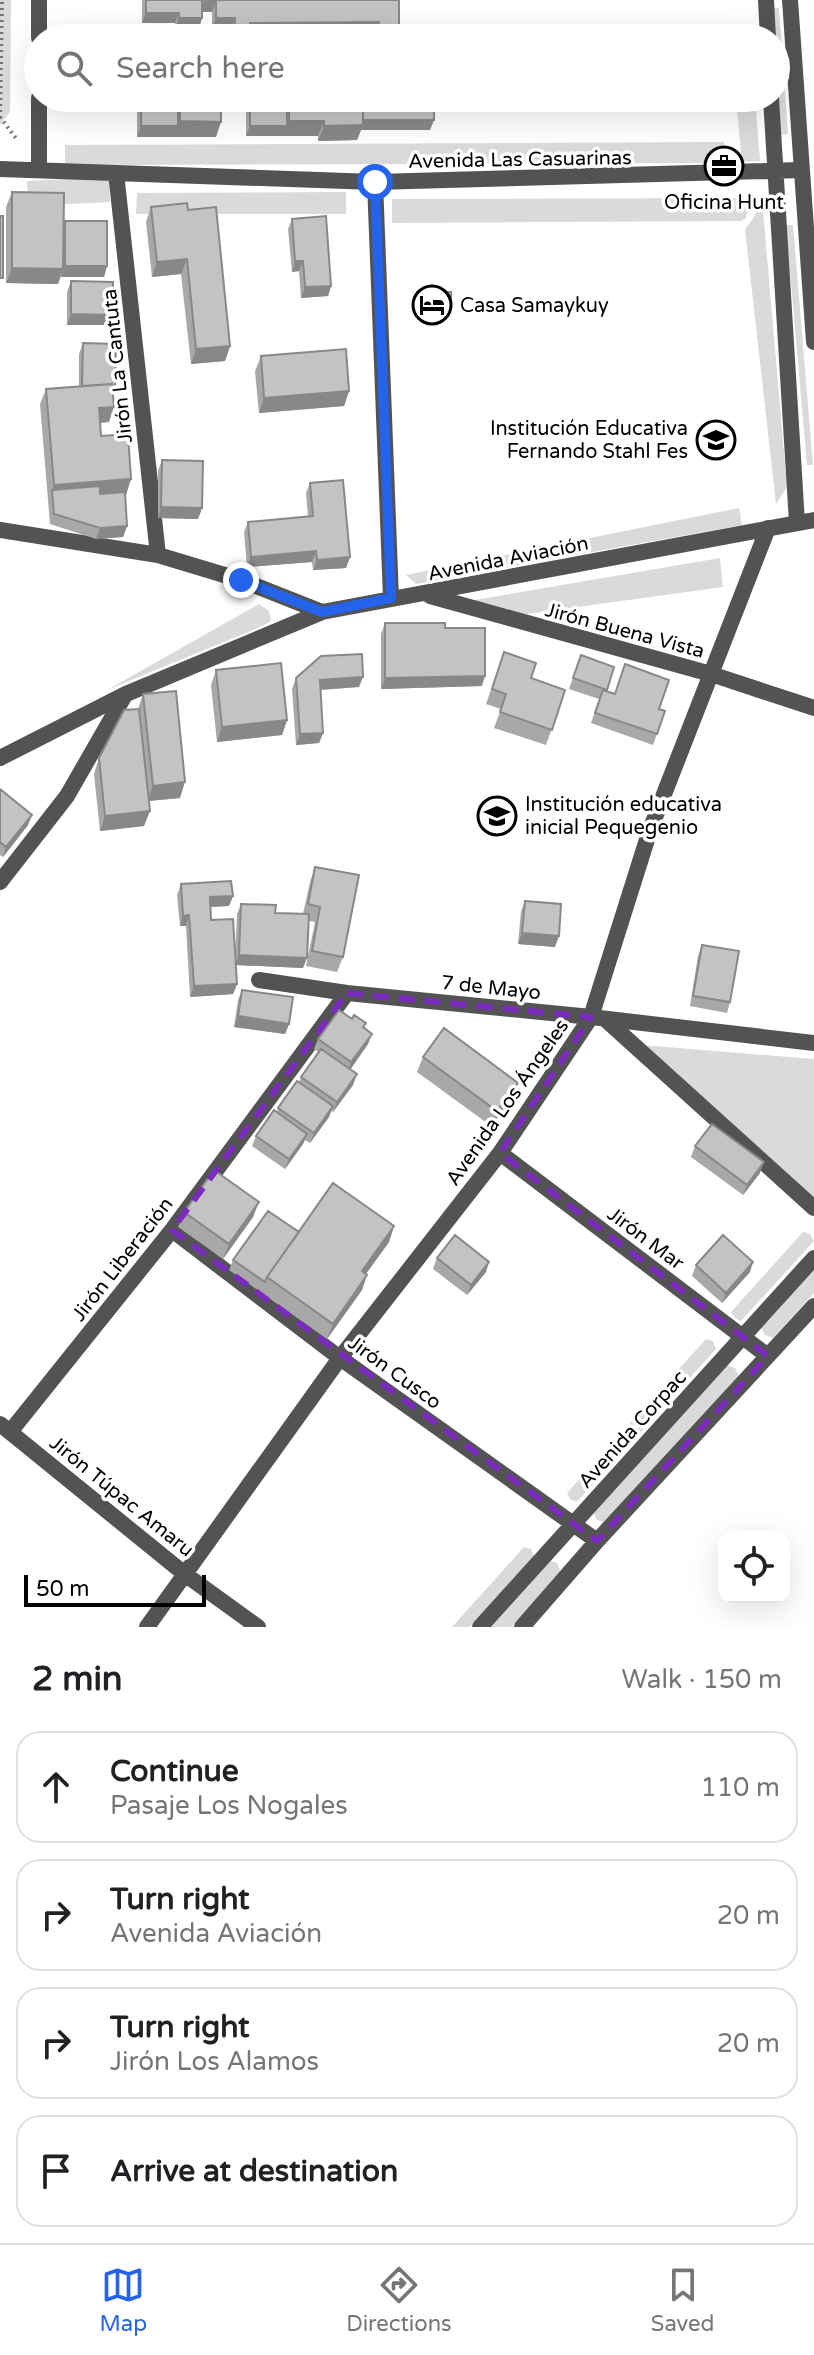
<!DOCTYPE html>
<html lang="en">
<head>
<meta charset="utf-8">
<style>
	body { margin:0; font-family:"Varela Round",sans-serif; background:#f2f2f2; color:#202124 }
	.controls { position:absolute; right:24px; bottom:24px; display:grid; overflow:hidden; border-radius:16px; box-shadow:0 8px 32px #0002 }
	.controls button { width:72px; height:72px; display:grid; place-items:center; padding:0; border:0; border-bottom:2px solid #e0e0e0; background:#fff; color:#202124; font:40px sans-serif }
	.scale { position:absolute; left:24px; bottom:20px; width:182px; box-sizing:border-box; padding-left:8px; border:4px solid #000; border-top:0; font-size:22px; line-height:28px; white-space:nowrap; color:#000; -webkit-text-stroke:6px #fff; paint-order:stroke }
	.stop { position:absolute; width:24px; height:24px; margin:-18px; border:6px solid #2563eb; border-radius:50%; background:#fff }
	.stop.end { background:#2563eb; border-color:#fff; box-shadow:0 2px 8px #0008 }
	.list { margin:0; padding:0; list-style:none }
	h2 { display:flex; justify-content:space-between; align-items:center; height:104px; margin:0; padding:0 32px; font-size:34px }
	h2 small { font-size:26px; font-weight:400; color:#757577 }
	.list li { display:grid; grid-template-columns:52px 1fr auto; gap:24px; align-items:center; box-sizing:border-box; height:112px; margin:0 16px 16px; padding:0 16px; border:2px solid #e0e0e0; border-radius:24px }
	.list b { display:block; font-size:30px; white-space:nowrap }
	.list p { margin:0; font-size:26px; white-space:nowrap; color:#757577 }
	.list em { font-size:26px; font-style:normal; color:#757577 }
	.icon { flex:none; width:44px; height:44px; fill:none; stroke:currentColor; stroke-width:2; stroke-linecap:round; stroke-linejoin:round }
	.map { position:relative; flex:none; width:814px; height:1627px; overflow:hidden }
	.search { position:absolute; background:#fff; box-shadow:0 8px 32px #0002; left:24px; right:24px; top:24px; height:88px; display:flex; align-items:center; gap:20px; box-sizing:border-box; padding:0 28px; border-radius:44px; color:#757577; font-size:30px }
	.sheet { height:616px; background:#fff }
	nav { display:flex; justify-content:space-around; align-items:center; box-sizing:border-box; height:112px; border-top:2px solid #e0e0e0; background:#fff; font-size:22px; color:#757577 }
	nav a { display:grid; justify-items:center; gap:4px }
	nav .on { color:#2563eb }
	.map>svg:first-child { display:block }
	.green { fill:#dadada }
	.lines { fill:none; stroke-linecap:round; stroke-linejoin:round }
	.path { stroke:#757575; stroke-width:4; stroke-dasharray:2 4; stroke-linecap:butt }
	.minor { stroke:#535353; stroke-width:16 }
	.wall { fill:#a8a8a8 }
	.shaded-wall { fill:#888 }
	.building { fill:#c3c3c3; stroke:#888; stroke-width:2 }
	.route { stroke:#2563eb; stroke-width:10 }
	.marked { fill:none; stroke:#7b2cbf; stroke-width:6; stroke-dasharray:16 10; stroke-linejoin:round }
	.labels { text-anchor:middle; stroke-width:7; stroke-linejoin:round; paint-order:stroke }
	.street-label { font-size:20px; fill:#000; stroke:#fff }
	.poi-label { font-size:20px; fill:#000; stroke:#fff; text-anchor:start }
</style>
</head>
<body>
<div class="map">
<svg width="814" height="1627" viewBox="0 0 814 1627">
	<rect width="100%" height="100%" fill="#fff"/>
	<path class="green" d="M0 0H11L10 112 0 125Z
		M771 8H779L788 134 780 135 776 38H773Z
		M736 98H755L760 161 742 162Z
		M724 142V163L65 165V145Z
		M109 177 110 202 29 206 27 181Z
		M346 192V214H136L137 193Z
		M739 198 748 201 749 208 745 219 740 221 392 223V199Z
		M762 199 787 487 776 504 745 229 753 219Z
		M786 225H793L813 465H807Z
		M739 508 742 525 416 584 406 575Z
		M720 558 723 587 527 614 469 601Z
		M259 604 269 611 271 621 260 627 107 690Z
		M629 1044 814 1059V1198Z
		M803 1232 810 1234 814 1241 741 1321 735 1318 731 1312Z
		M814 1267V1293L773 1338 765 1335 760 1326Z
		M706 1339 713 1341 716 1349 577 1502 570 1499 567 1493Z
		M726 1365 735 1368 739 1377 606 1523 597 1520 593 1512Z
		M524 1547 531 1549 534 1556 470 1627H452Z
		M548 1560 557 1563 561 1572 512 1627H488Z"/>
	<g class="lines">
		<path class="path" d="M0 117 18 141
			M0 118 2 0"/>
		<path class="minor" d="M766 0 768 38
			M790 0 814 342
			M39 38V0
			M771 98 797 523
			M39 168V98
			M0 169 375 182 802 170
			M116 173 158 555
			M375 182 391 598
			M0 530 158 555 241 580 322 612
			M430 596 711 674 814 708
			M0 758 126 694 322 612 814 520
			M0 882 67 796 125 695
			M259 980 347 993 591 1017 814 1043
			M605 1019 814 1208
			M500 1153 768 1356
			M172 1230 340 1358 597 1541
			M0 1424 186 1575 258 1627
			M10 1432 172 1230 347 993
			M147 1627 340 1358 500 1153 591 1017 650 830 768 528
			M480 1627 814 1258
			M522 1627 597 1541 814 1306"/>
	</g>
	<path class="wall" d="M142 0H399V36L398 38H375V32L249 34 248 38H231V29H212V12H202L199 29 175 28V23H142Z
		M137 98H221L216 137H137Z
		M246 98H434L430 130H361L357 140 318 141V136H246Z
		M12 192 64 225 65 221 107 266 104 277H61V275L58 284 6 283V207Z
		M151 207 188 210 230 346 225 361 191 364 181 274 152 277 146 222Z
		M292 219 331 286 328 296 301 298 299 271 292 272 288 229Z
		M71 281 113 315 109 325H67V292Z
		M417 292 449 312H415V298Z
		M83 343 115 388 109 422 100 423 101 436 131 479 125 495 127 526 123 537 96 539 50 524 40 404 46 389 79 386V354Z
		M261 356 349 391 344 406 259 413 255 371Z
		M162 460 202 508 198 519 158 518V471Z
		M310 483 350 557 346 568 313 570 312 562 247 567 244 532 248 522 308 517 306 493Z
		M385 623 445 628 482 686 381 689V634Z
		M504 652 531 678 565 690 546 745 494 728 501 709 486 704Z
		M581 655 607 691 665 711 653 745 591 723 599 699 569 689Z
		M216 670 287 720 282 735 217 742 211 685Z
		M296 678 359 687 320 690 323 733 319 743 296 745 292 689Z
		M143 694 180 798 149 801 144 826 100 831 94 774 99 758 138 709Z
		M0 789 28 825 3 857 0 855Z
		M315 867 343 957 337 972 306 966 315 922 309 921 303 968 236 965 237 984 233 994 190 997 186 926H180L177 895 181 884 233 896 229 906 211 907V920L235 957 237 914 241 904 275 913 303 914 310 882Z
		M525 901 555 947 518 944 521 911Z
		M702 945 730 1002 727 1013 690 1006 698 956Z
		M242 990 289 1024 285 1034 234 1027 238 1000Z
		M364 1028 368 1044 350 1069 353 1085 333 1112 331 1111 329 1117 310 1143 305 1140 303 1144 285 1169 252 1146 256 1136 277 1112 278 1108 299 1082 301 1077 318 1052 314 1049 318 1039Z
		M423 1057 518 1083 512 1098 491 1126 417 1072Z
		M695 1146 760 1173 743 1195 691 1157Z
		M184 1212 253 1217 223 1259 178 1227Z
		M394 1226 389 1242 366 1274 362 1290 327 1339 229 1270 233 1260 299 1232Z
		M437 1258 486 1272 467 1295 433 1269Z
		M696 1265 750 1272 722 1303 692 1276Z"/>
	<path class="shaded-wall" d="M202 2H216L212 12H199Z
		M146 13H179L175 23H142Z
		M179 18H202L199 29 175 28Z
		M216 18H235L231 29H212Z
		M379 22 375 32 249 34 248 38H232L235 32 250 23Z
		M379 35 399 36 398 38H378Z
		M361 120H434L430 130H361L357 140 318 141 324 126Z
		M180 121 221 122 216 137H137L141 126H178Z
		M289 121H324L318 136H246L250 126H287Z
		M187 259 181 274 152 277 157 262Z
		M295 261H303L299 271 292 272Z
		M65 266H107L104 277H61Z
		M12 268 63 269 58 284 6 283Z
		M331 286 328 296 301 298 305 287Z
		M417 307H451L449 312H415Z
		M71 314 113 315 109 325H67Z
		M230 346 225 361 191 364 196 349Z
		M349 391 344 406 259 413 264 398Z
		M114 407 109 422 94 423 99 408Z
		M131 479 126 495 53 500 52 490 54 485Z
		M161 507 202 508 198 519 158 518Z
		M127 526 123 537 96 539 100 528Z
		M316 551 312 562 247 567 251 557Z
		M350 557 346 568 313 570 317 560Z
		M485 676 482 686 381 689 385 678Z
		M363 677 359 687 316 690 320 680Z
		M287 720 282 735 217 742 222 727Z
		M323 733 319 743 296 745 300 734Z
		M185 782 180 798 147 801 153 786Z
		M150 811 144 826 100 831 105 816Z
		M32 815 28 825 3 857 6 847Z
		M233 896 229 906 206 907 210 897Z
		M189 915 186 926H180L183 916Z
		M522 933 559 936 555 947 518 944Z
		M239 955 307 958 303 968 235 965Z
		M237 984 233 994 190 997 194 986Z
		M238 1016 289 1024 285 1034 234 1027Z
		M372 1034 368 1044 348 1073 351 1062Z
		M357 1074 353 1085 333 1112 337 1102Z
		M518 1083 512 1098 491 1126 497 1111Z
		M333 1106 329 1117 310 1143 314 1133Z
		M307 1134 303 1144 285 1169 289 1159Z
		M764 1162 760 1173 743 1195 747 1185Z
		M259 1202 253 1217 223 1259 229 1244Z
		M394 1226 389 1242 357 1286 362 1271Z
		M489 1262 486 1272 467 1295 471 1285Z
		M753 1262 750 1272 722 1303 726 1293Z
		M367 1275 362 1290 327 1339 333 1324Z"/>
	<path class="building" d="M146 0H399V36L379 35V22L250 23V32H235V18H216V2H202V18H179V13H146Z
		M407 33H433V38H407Z
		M141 98H178V126H141Z
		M180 98H221V122L180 121Z
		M250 98H287V126H250Z
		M289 98H363V125L324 126V121H289Z
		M363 98H434V120H363Z
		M12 192 64 193 63 269 12 268Z
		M187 203 188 210 216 207 230 346 196 349 187 259 157 262 151 207Z
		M0 216H3V278H0Z
		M326 216 331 286 305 287 303 261H295L292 219Z
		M65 221H107V266H65Z
		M71 281 113 282V315L71 314Z
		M417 292H451V307H417Z
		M83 343 116 344 115 388H113L112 384 82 386Z
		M346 349 349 391 264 398 261 356Z
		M112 384 114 407 99 408 101 436 128 434 131 479 54 485 46 389Z
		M162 460 203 461 202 508 161 507Z
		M343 480 350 557 317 560 316 551 251 557 248 522 313 516 310 483Z
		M100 486V494L125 492 127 526 100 528 54 514 52 490Z
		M385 623H445V628H485V676L385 678Z
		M504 652 536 663 531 678 565 690 552 730 500 712 506 694 492 689Z
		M362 654 363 677 320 680 323 733 300 734 296 678 321 656Z
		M581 655 614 667 607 690 573 678Z
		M281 663 287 720 222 727 216 670Z
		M625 664 669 680 659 709 665 711 657 734 595 713 603 690 615 694Z
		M176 691 185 782 153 786 143 694Z
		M139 709 150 811 105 816 99 758 124 710Z
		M0 789 32 815 6 847 0 842Z
		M315 867 359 875 343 957 312 951 320 907 308 904Z
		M231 881 233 896 210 897 211 920 233 919 237 984 194 986 189 915 183 916 181 884Z
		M525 901 561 904 559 936 522 933Z
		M241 904 276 905 275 913 309 914 307 958 239 955Z
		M702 945 739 951 730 1002 693 996Z
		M242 990 293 997 289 1024 238 1016Z
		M339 1010 352 1019 354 1015 366 1023 363 1027 372 1034 351 1062 318 1039Z
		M444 1028 518 1083 497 1111 423 1057Z
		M321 1049 357 1074 337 1102 301 1077Z
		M297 1081 333 1106 314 1133 278 1108Z
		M274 1110 307 1134 289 1159 256 1136Z
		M712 1124 764 1162 747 1185 695 1146Z
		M214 1170 259 1202 229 1244 184 1212Z
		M333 1183 394 1226 362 1271 367 1275 333 1324 267 1277Z
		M268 1211 299 1232 267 1277 265 1282 233 1260Z
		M455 1235 489 1262 471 1285 437 1258Z
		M723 1235 753 1262 726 1293 696 1265Z"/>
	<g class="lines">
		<path class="route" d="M241 580 322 612 391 598 375 182"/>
	</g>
	<path class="marked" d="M347 993 591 1017 500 1153 768 1356 597 1541 172 1230Z"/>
	<defs>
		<g id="office-ring" transform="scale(2)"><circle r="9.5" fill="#fff" stroke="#000" stroke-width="1.5"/><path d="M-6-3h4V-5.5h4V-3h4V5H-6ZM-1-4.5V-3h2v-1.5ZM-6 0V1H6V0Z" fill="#000"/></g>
		<g id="hotel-ring" transform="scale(2)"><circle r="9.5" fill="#fff" stroke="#000" stroke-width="1.5"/><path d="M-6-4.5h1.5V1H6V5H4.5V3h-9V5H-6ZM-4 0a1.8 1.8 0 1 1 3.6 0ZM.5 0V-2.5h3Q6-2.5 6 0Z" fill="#000"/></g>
		<g id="school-ring" transform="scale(2)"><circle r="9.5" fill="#fff" stroke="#000" stroke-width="1.5"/><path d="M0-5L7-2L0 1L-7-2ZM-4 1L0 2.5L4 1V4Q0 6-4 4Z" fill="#000"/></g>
	</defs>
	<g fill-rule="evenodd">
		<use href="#office-ring" x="724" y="166"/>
		<use href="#hotel-ring" x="432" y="305"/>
		<use href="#school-ring" x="716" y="440"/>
		<use href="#school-ring" x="497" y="816"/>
	</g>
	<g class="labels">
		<g class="street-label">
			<text transform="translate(520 159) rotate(-1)" y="7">Avenida Las Casuarinas</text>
			<text transform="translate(117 366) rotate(-96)" y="7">Jirón La Cantuta</text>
			<text transform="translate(508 558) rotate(-11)" y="7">Avenida Aviación</text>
			<text transform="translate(625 630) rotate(15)" y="7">Jirón Buena Vista</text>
			<text transform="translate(491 987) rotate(6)" y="7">7 de Mayo</text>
			<text transform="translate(507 1102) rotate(-55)" y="7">Avenida Los Ángeles</text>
			<text transform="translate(646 1238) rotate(37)" y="7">Jirón Mar</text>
			<text transform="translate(122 1259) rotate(-52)" y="7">Jirón Liberación</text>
			<text transform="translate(395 1372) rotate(36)" y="7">Jirón Cusco</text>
			<text transform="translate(632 1429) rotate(-48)" y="7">Avenida Corpac</text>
			<text transform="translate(122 1496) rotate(39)" y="7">Jirón Túpac Amaru</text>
		</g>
		<g class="poi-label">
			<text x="724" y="209" text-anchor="middle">Oficina Hunt</text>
			<text x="460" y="312">Casa Samaykuy</text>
			<text x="688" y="435" text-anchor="end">Institución Educativa<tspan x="688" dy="23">Fernando Stahl Fes</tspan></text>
			<text x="525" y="811">Institución educativa<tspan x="525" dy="23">inicial Pequegenio</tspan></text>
		</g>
	</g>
</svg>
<div class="controls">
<button><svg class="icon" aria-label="locate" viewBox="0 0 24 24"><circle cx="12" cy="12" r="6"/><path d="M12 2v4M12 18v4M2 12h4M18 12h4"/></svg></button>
</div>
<div class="scale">50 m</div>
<div class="stop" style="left:375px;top:182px"></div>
<div class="stop end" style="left:241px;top:580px"></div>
<div class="search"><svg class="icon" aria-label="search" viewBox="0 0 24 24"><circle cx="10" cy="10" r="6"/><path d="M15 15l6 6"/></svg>Search here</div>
</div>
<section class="sheet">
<h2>2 min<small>Walk · 150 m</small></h2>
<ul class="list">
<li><svg class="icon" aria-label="ahead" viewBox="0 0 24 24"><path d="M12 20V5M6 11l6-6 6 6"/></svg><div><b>Continue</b><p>Pasaje Los Nogales</p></div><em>110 m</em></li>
<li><svg class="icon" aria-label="right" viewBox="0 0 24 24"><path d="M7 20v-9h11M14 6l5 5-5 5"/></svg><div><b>Turn right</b><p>Avenida Aviación</p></div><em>20 m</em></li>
<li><svg class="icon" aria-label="right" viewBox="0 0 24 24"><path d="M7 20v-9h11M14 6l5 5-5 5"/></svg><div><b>Turn right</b><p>Jirón Los Alamos</p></div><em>20 m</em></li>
<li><svg class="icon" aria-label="arrive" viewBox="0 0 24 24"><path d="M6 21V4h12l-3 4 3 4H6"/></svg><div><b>Arrive at destination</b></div></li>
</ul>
</section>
<nav>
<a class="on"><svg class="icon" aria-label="map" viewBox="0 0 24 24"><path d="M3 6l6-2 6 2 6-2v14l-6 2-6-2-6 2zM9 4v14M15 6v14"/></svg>Map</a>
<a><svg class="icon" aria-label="directions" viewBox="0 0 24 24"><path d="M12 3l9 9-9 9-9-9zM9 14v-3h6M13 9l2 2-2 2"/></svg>Directions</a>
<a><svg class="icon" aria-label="saved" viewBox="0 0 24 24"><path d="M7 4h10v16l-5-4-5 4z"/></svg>Saved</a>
</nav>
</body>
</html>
